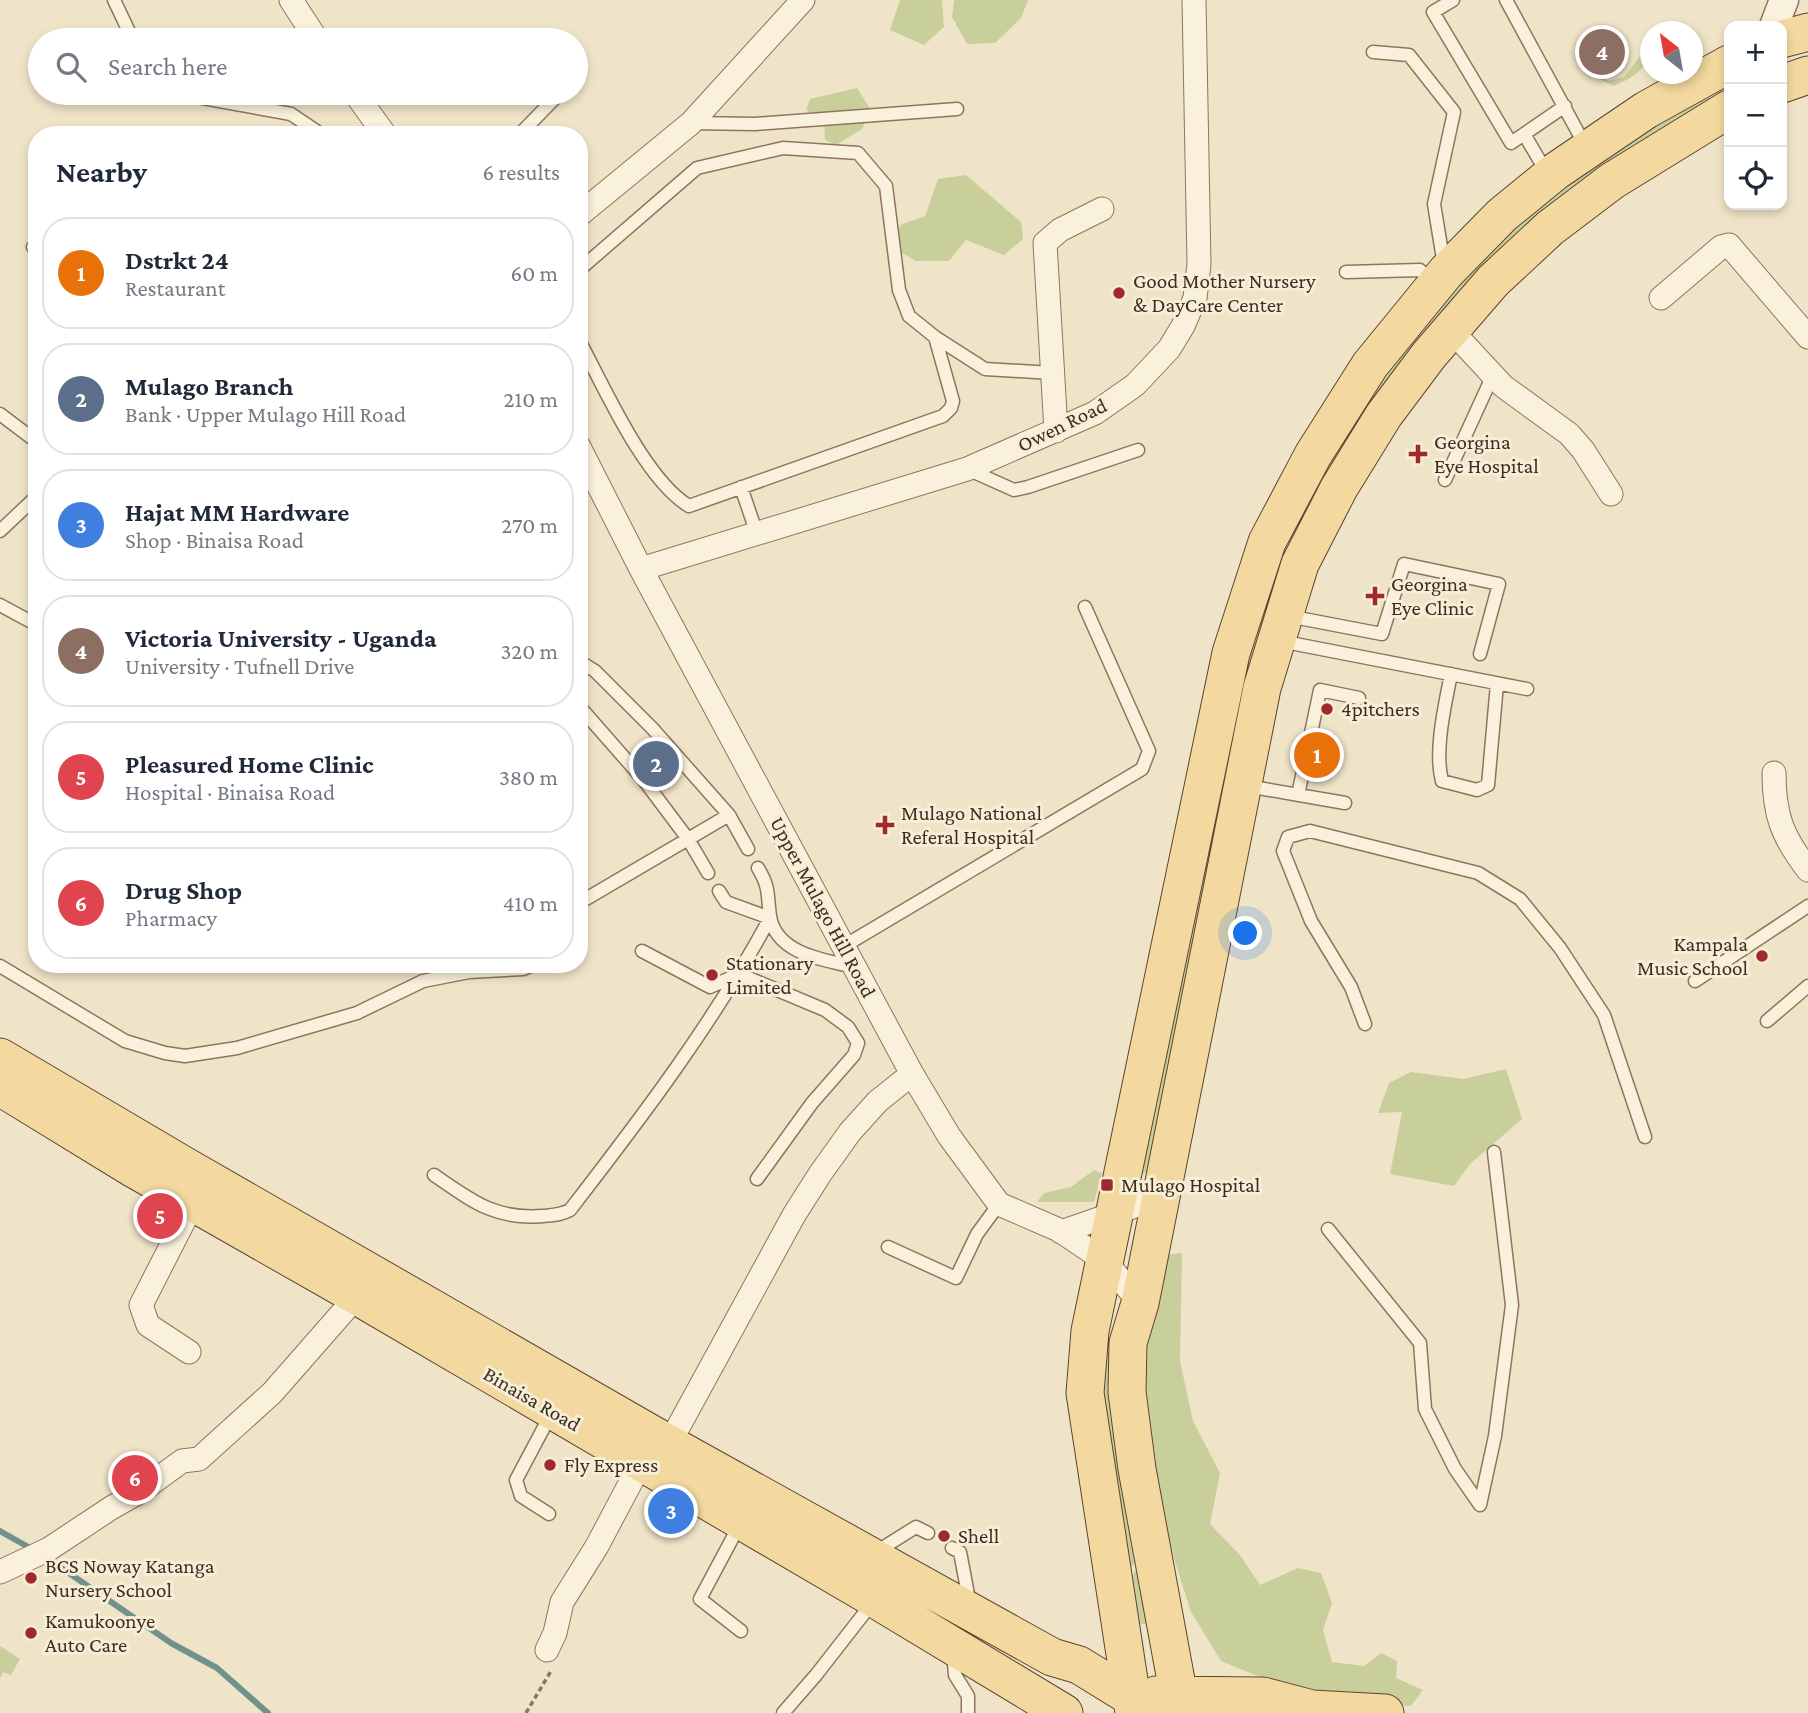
<!DOCTYPE html>
<html lang="en">
<head>
<meta charset="utf-8">
<style>
	body { margin:0; font-family:"Crimson Pro",serif; background:#f2f2f3; color:#1f2937 }
	.controls { position:absolute; right:21px; top:21px; display:grid; overflow:hidden; border-radius:14px; box-shadow:0 4px 10px #0003 }
	.controls button { width:63px; height:63px; display:grid; place-items:center; padding:0; border:0; border-bottom:2px solid #e0e1e3; background:#fff; color:#1f2937; font:35px sans-serif }
	.compass { position:absolute; left:1640px; top:21px; width:63px; height:63px; border-radius:50%; background:#fff; box-shadow:0 4px 10px #0003; rotate:329deg }
	.you { position:absolute; left:1246px; top:934px; width:24px; height:24px; margin:-18px; border:5px solid #fff; border-radius:50%; background:#1a73e8; box-shadow:0 0 0 10px #1a73e833 }
	.badge { display:grid; place-items:center; width:46px; height:46px; border-radius:50%; background:#2563eb; color:#fff; font-size:23px; font-weight:700 }
	.pin { position:absolute; translate:-50% -50%; border:4px solid #fff; box-shadow:0 2px 7px #0006 }
	.list { margin:0; padding:0; list-style:none }
	h2 { display:flex; justify-content:space-between; align-items:center; height:91px; margin:0; padding:0 28px; font-size:30px }
	h2 small { font-size:23px; font-weight:400; color:#747a83 }
	.list li { display:grid; grid-template-columns:46px 1fr auto; gap:21px; align-items:center; box-sizing:border-box; height:112px; margin:0 14px 14px; padding:0 14px; border:2px solid #e0e1e3; border-radius:28px }
	.list b { display:block; font-size:26px; white-space:nowrap }
	.list p { margin:0; font-size:23px; white-space:nowrap; color:#747a83 }
	.list em { font-size:23px; font-style:normal; color:#747a83 }
	.icon { flex:none; width:38px; height:38px; fill:none; stroke:currentColor; stroke-width:2; stroke-linecap:round; stroke-linejoin:round }
	.map { position:relative; flex:none; width:1808px; height:1713px; overflow:hidden }
	.search { position:absolute; background:#fff; box-shadow:0 4px 10px #0003; left:28px; top:28px; width:560px; height:77px; display:flex; align-items:center; gap:18px; box-sizing:border-box; padding:0 24px; border-radius:38px; color:#747a83; font-size:26px }
	.panel { position:absolute; background:#fff; box-shadow:0 4px 10px #0003; left:28px; top:126px; width:560px; height:847px; border-radius:28px }
	.map>svg:first-child { display:block }
	.green { fill:#c9cf9b }
	.lines { fill:none; stroke-linecap:round; stroke-linejoin:round }
	.stream { stroke:#6f938a; stroke-width:6 }
	.service-casing { stroke:#8d765c; stroke-width:15 }
	.minor-casing { stroke:#8d765c; stroke-width:25 }
	.tertiary-casing { stroke:#8d765c; stroke-width:31 }
	.primary-casing { stroke:#5b4430; stroke-width:39 }
	.path { stroke:#8d765c; stroke-width:3.5; stroke-dasharray:5 3.5; stroke-linecap:butt }
	.service { stroke:#faf1dc; stroke-width:12 }
	.minor { stroke:#faf1dc; stroke-width:23 }
	.tertiary { stroke:#faf1dc; stroke-width:28 }
	.primary { stroke:#f3d9a0; stroke-width:37 }
	.poi-dot { fill:#9e2a2b; stroke:#f7eed8; stroke-width:2.5 }
	.labels { text-anchor:middle; stroke-width:6; stroke-linejoin:round; paint-order:stroke }
	.poi-label { font-size:21px; fill:#3d2e20; stroke:#f7eed8; text-anchor:start }
	.street-label { font-size:21px; fill:#3d2e20; stroke:#f7eed8 }
</style>
</head>
<body>
<div class="map">
<svg width="1808" height="1713" viewBox="0 0 1808 1713">
	<rect width="100%" height="100%" fill="#f0e4c8"/>
	<path class="green" d="M900 0H942L944 27 924 45 890 30Z
		M954 0H1028L1021 18 995 43 967 44 952 17Z
		M1643 52 1650 53C1643 72 1632 78 1614 86L1599 79 1601 74 1608 81 1624 77Z
		M1715 87 1702 113 1620 165 1335 476 1155 1164 1132 1184C1160 1050 1187 916 1219 783 1236 711 1250 639 1278 570 1328 445 1413 320 1513 230 1576 174 1644 131 1715 87Z
		M857 88 871 110 862 129 836 145 825 140 824 119 806 110 810 99Z
		M966 175 1021 222 1023 239 1004 255 966 240 949 261H916L895 249 900 225 925 216 938 179Z
		M1506 1069 1522 1119 1470 1164 1454 1186 1390 1174 1402 1112 1378 1113 1389 1083 1411 1072 1463 1079Z
		M1094 1170 1102 1173 1094 1202H1037L1044 1193 1071 1187Z
		M1182 1253 1180 1361 1193 1421 1220 1473 1210 1524 1240 1555 1260 1585 1298 1568 1321 1573 1332 1603 1323 1630 1332 1662 1364 1666 1381 1653 1397 1661 1396 1678 1423 1690 1411 1706 1354 1701 1275 1683 1221 1661 1191 1612 1159 1511 1136 1388 1164 1255Z
		M1099 1346 1116 1350 1141 1555 1127 1573 1100 1413Z
		M1142 1561 1156 1623 1130 1625 1128 1582Z
		M0 1646 20 1659 11 1675 3 1672 0 1679Z"/>
	<g class="lines">
		<path class="stream" d="M0 1531 32 1549
			M44 1556 171 1643 217 1668 268 1713"/>
		<g class="service-casing">
			<path id="service" d="M114 0 133 40
				M1453 0 1433 12 1511 143 1565 106
				M1506 0 1586 147
				M1373 52 1409 55 1454 112 1434 204 1444 265
				M175 93 291 114 322 135
				M691 123 755 124 957 109
				M1524 134 1547 173
				M519 135 560 93
				M33 247 37 248
				M579 270 697 168 783 148 858 153 886 186 899 290 909 316 935 337 953 401 951 408 943 416 689 506C645 480 604 387 579 340
				M1346 272 1420 270 1432 282
				M935 337 985 369 1052 373
				M0 414 37 442
				M967 469 1014 490 1028 487 1138 450
				M1445 480 1493 375
				M741 487 757 534
				M0 531 37 496
				M0 605 37 625
				M1288 616 1382 634 1404 564 1499 584 1480 654
				M1280 641 1527 689
				M579 661 595 671 652 728 729 815 748 849
				M1451 674C1445 705 1434 751 1442 781L1477 790 1488 785 1497 684
				M579 706 643 779 688 839 708 873
				M1247 786 1345 803
				M1298 795 1320 690 1359 698
				M758 868C770 888 767 894 770 916 776 954 824 960 855 967
				M579 903 729 815
				M844 946 1142 769 1149 751 1085 607
				M642 951 710 987 739 974 825 1010 848 1027 858 1043 854 1055 812 1103 757 1179
				M0 966 125 1041 165 1053 185 1056 237 1048 357 1013 423 981 469 972 523 969 535 964
				M1695 981 1808 906
				M1767 1021 1808 986
				M1365 1024 1351 987 1311 921 1283 851 1288 837 1310 831 1478 873 1520 899 1560 948 1604 1015 1645 1137
				M434 1175C472 1201 495 1220 543 1216 553 1215 561 1215 570 1210 642 1117 714 1022 770 918L726 902 719 891
				M1328 1229 1420 1343 1425 1409 1455 1469 1480 1505 1495 1436 1512 1305 1494 1152
				M888 1247 956 1278 977 1234 999 1204
				M549 1514 521 1496 516 1480 551 1414
				M740 1524 700 1599 741 1631
				M952 1548 960 1552 970 1605
				M876 1552 916 1527 928 1533
				M953 1652 955 1675 968 1696V1713
				M783 1713 816 1675 873 1602"/>
		</g>
		<g class="minor-casing">
			<path id="minor" d="M291 0 317 40
				M355 93 385 135
				M579 215 691 123 803 0
				M1661 298 1721 247 1729 245 1808 337
				M1451 330 1503 386 1569 434 1583 450 1611 494
				M1056 431 1045 243 1060 230 1102 209
				M579 447 641 569 796 858 912 1074 949 1136 999 1204 1059 1230 1105 1261 1140 1303
				M641 569 967 469 1095 413 1135 385 1169 349 1183 326 1195 298 1199 264 1194 0
				M1774 773C1774 815 1782 836 1808 870
				M1061 1232 1161 1197
				M189 1352 148 1325 141 1305 193 1203
				M669 1444 794 1215 820 1174 850 1132 878 1101 912 1074
				M0 1572 49 1549 111 1508 141 1491 182 1461 199 1459 272 1393 357 1296
				M547 1650 555 1633 562 1602 597 1546 641 1463"/>
		</g>
		<g class="tertiary-casing">
			<path id="tertiary" d="M1774 26 1784 0"/>
		</g>
		<g class="primary-casing">
			<path id="primary" d="M1782 39 1808 32
				M1782 84 1808 75
				M0 1057 185 1166 669 1444 1052 1657 1079 1665 1131 1697
				M0 1087 134 1169 357 1296 875 1599 1064 1713
				M1156 1695 1263 1696 1312 1709 1385 1713
				M1134 1713 1085 1393 1090 1331 1231 653 1267 542 1313 455 1370 365 1446 272 1502 215 1556 171 1646 110 1729 64
				M1182 1713 1137 1469 1127 1392 1128 1343 1140 1303 1262 688 1300 564 1339 488 1384 415 1429 355 1493 281 1550 228 1612 181 1729 109"/>
		</g>
		<path class="path" d="M526 1713 551 1671"/>
		<use href="#service" class="service"/>
		<use href="#minor" class="minor"/>
		<use href="#tertiary" class="tertiary"/>
		<use href="#primary" class="primary"/>
	</g>
	<g class="poi-dot">
		<circle cx="1119" cy="293" r="7"/>
		<path d="M1414.5 443.5h7v7h7v7h-7v7h-7v-7h-7v-7h7z"/>
		<path d="M1371.5 585.5h7v7h7v7h-7v7h-7v-7h-7v-7h7z"/>
		<circle cx="1327" cy="709" r="7"/>
		<path d="M881.5 814.5h7v7h7v7h-7v7h-7v-7h-7v-7h7z"/>
		<circle cx="1762" cy="956" r="7"/>
		<circle cx="712" cy="975" r="7"/>
		<rect x="1100" y="1178" width="14" height="14" rx="3.5"/>
		<circle cx="550" cy="1465" r="7"/>
		<circle cx="944" cy="1536" r="7"/>
		<circle cx="31" cy="1578" r="7"/>
		<circle cx="31" cy="1633" r="7"/>
	</g>
	<g class="labels">
		<g class="poi-label">
			<text x="1133" y="288">Good Mother Nursery<tspan x="1133" dy="24">&amp; DayCare Center</tspan></text>
			<text x="1434" y="449">Georgina<tspan x="1434" dy="24">Eye Hospital</tspan></text>
			<text x="1391" y="591">Georgina<tspan x="1391" dy="24">Eye Clinic</tspan></text>
			<text x="1341" y="716">4pitchers</text>
			<text x="901" y="820">Mulago National<tspan x="901" dy="24">Referal Hospital</tspan></text>
			<text x="1748" y="951" text-anchor="end">Kampala<tspan x="1748" dy="24">Music School</tspan></text>
			<text x="726" y="970">Stationary<tspan x="726" dy="24">Limited</tspan></text>
			<text x="1121" y="1192">Mulago Hospital</text>
			<text x="564" y="1472">Fly Express</text>
			<text x="958" y="1543">Shell</text>
			<text x="45" y="1573">BCS Noway Katanga<tspan x="45" dy="24">Nursery School</tspan></text>
			<text x="45" y="1628">Kamukoonye<tspan x="45" dy="24">Auto Care</tspan></text>
		</g>
		<g class="street-label">
			<text transform="translate(1062 425) rotate(-26)" y="7">Owen Road</text>
			<text transform="translate(823 907) rotate(62)" y="7">Upper Mulago Hill Road</text>
			<text transform="translate(532 1399) rotate(30)" y="7">Binaisa Road</text>
		</g>
	</g>
</svg>
<div class="controls">
<button>+</button>
<button>−</button>
<button><svg class="icon" aria-label="locate" viewBox="0 0 24 24"><circle cx="12" cy="12" r="6"/><path d="M12 2v4M12 18v4M2 12h4M18 12h4"/></svg></button>
</div>
<svg class="compass" viewBox="-18 -18 36 36"><path d="M0-13l5 13h-10z" fill="#e53935"/><path d="M0 13l5-13h-10z" fill="#747a83"/></svg>
<div class="you"></div>
<div class="pin badge" style="left:1317px;top:755px;background:#e8710a">1</div>
<div class="pin badge" style="left:656px;top:764px;background:#5c6f8a">2</div>
<div class="pin badge" style="left:671px;top:1511px;background:#3f7fe0">3</div>
<div class="pin badge" style="left:1602px;top:52px;background:#8d6e63">4</div>
<div class="pin badge" style="left:160px;top:1216px;background:#e0444e">5</div>
<div class="pin badge" style="left:135px;top:1478px;background:#e0444e">6</div>
<div class="search"><svg class="icon" aria-label="search" viewBox="0 0 24 24"><circle cx="10" cy="10" r="6"/><path d="M15 15l6 6"/></svg>Search here</div>
<section class="panel">
<h2>Nearby<small>6 results</small></h2>
<ul class="list">
<li><span class="badge" style="background:#e8710a">1</span><div><b>Dstrkt 24</b><p>Restaurant</p></div><em>60 m</em></li>
<li><span class="badge" style="background:#5c6f8a">2</span><div><b>Mulago Branch</b><p>Bank · Upper Mulago Hill Road</p></div><em>210 m</em></li>
<li><span class="badge" style="background:#3f7fe0">3</span><div><b>Hajat MM Hardware</b><p>Shop · Binaisa Road</p></div><em>270 m</em></li>
<li><span class="badge" style="background:#8d6e63">4</span><div><b>Victoria University - Uganda</b><p>University · Tufnell Drive</p></div><em>320 m</em></li>
<li><span class="badge" style="background:#e0444e">5</span><div><b>Pleasured Home Clinic</b><p>Hospital · Binaisa Road</p></div><em>380 m</em></li>
<li><span class="badge" style="background:#e0444e">6</span><div><b>Drug Shop</b><p>Pharmacy</p></div><em>410 m</em></li>
</ul>
</section>
</div>
</body>
</html>
